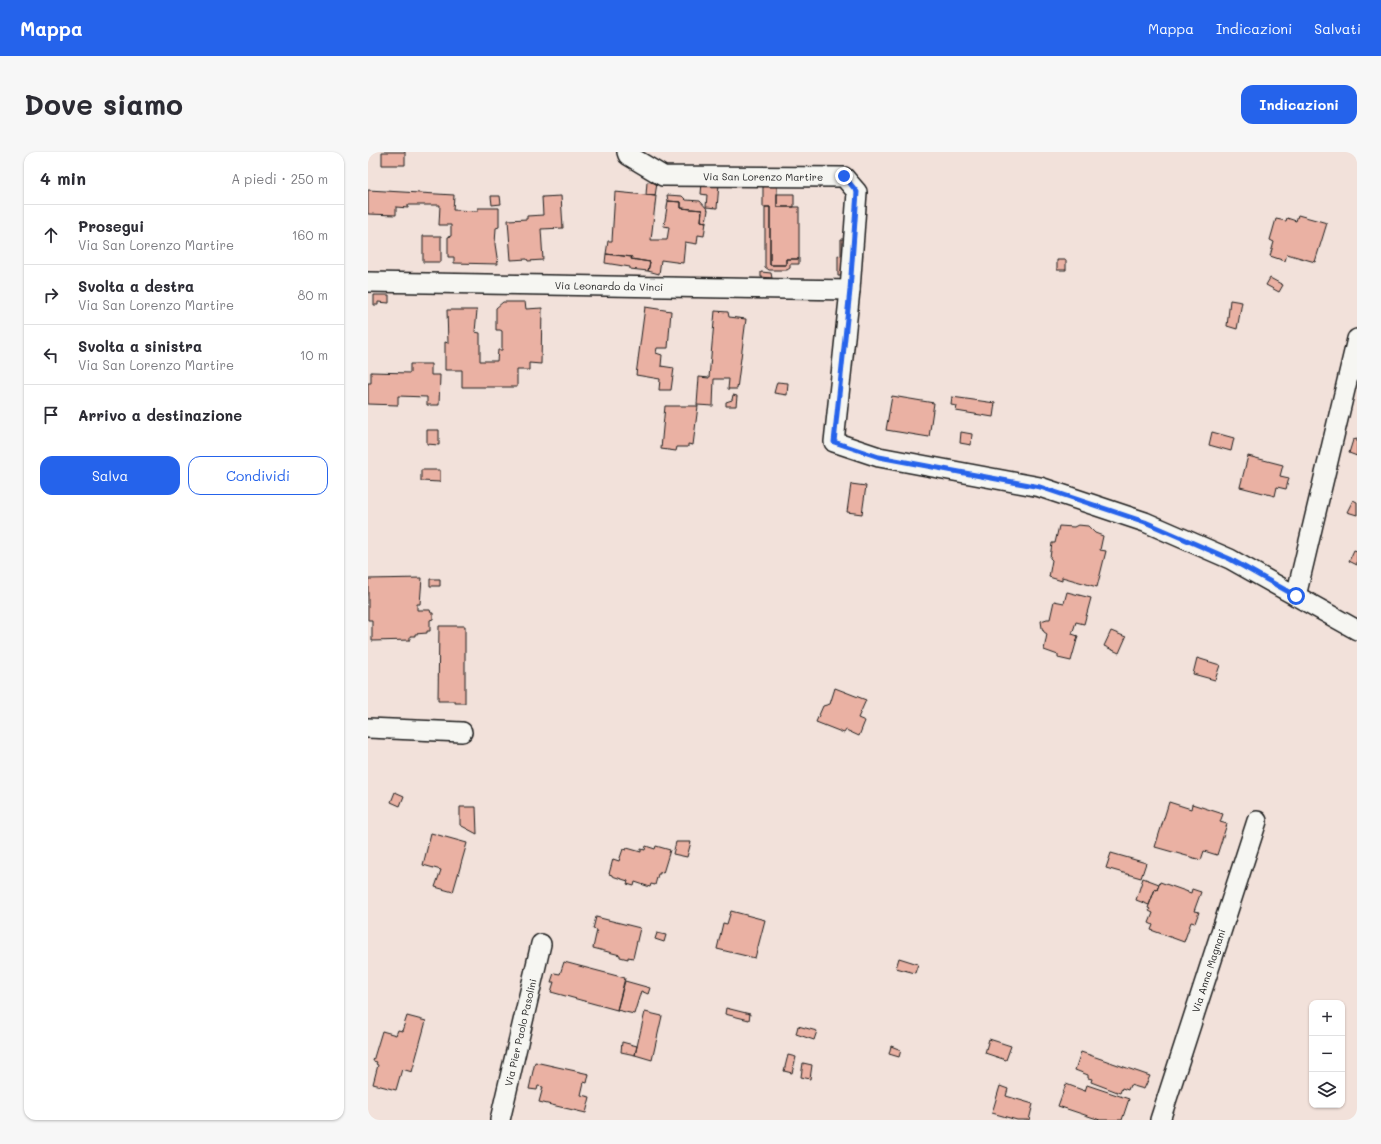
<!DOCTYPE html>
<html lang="it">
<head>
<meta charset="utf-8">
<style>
	body { margin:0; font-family:Mali,sans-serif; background:#f7f7f7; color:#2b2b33 }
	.controls { position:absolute; right:12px; bottom:12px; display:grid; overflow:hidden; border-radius:8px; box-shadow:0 1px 3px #0004 }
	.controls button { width:36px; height:36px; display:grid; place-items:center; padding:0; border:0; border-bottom:1px solid #e1e1e2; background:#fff; color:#2b2b33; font:20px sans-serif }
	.stop { position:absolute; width:12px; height:12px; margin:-9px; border:3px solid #2563eb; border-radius:50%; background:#fff }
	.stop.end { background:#2563eb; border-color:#fff; box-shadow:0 1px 4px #0008 }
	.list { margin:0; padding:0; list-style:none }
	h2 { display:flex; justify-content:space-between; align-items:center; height:52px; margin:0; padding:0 16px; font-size:17px }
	h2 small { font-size:13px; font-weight:400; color:#7c7c81 }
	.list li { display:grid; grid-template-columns:26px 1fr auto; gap:12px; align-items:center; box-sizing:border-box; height:60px; padding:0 16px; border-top:1px solid #e1e1e2 }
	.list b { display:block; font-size:15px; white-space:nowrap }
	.list p { margin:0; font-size:13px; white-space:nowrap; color:#7c7c81 }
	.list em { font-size:13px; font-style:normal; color:#7c7c81 }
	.actions { display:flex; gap:8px; padding:12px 16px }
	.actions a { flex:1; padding:9px 0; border:1px solid #2563eb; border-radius:12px; text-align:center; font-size:14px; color:#2563eb }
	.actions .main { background:#2563eb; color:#fff }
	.icon { flex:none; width:22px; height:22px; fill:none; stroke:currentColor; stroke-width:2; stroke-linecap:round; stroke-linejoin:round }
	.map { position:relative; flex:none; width:989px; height:968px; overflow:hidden; border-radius:12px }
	header { display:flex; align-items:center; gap:24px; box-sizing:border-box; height:56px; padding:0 20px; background:#2563eb; color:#fff }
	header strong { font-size:19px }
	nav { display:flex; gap:22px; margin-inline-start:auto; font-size:14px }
	.intro { display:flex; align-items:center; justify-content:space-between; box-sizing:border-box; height:96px; padding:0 24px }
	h1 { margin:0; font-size:28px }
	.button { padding:10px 18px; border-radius:12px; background:#2563eb; color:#fff; font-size:14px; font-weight:700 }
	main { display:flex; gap:24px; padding:0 24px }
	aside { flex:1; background:#fff; border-radius:12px; box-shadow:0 1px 3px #0004 }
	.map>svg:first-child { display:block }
	.building { fill:#eab1a3; stroke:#1c1c1c }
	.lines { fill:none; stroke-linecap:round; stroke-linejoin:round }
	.street-casing { stroke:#1c1c1c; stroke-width:22 }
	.street { stroke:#f6f6f2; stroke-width:19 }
	.route { stroke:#2563eb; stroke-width:5 }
	.labels { text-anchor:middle; stroke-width:3; stroke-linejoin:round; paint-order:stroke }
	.street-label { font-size:10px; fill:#1c1c1c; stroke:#f6f6f2 }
</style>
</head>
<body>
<header>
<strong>Mappa</strong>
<nav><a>Mappa</a><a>Indicazioni</a><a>Salvati</a></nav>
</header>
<div class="intro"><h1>Dove siamo</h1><a class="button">Indicazioni</a></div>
<main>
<aside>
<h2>4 min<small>A piedi · 250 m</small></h2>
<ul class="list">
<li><svg class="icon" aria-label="ahead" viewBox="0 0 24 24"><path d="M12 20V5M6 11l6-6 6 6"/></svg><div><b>Prosegui</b><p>Via San Lorenzo Martire</p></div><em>160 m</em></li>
<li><svg class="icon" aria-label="right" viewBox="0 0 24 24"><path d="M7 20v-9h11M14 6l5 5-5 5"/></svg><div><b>Svolta a destra</b><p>Via San Lorenzo Martire</p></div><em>80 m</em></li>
<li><svg class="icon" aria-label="left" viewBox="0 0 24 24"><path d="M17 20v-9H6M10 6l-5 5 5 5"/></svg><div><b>Svolta a sinistra</b><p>Via San Lorenzo Martire</p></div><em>10 m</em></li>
<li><svg class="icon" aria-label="arrive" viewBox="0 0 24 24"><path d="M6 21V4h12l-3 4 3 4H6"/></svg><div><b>Arrivo a destinazione</b></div></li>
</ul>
<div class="actions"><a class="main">Salva</a><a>Condividi</a></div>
</aside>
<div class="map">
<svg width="989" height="968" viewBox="0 0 989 968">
	<rect width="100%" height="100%" fill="#f2e1da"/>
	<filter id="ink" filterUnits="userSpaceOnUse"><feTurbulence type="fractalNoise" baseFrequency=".025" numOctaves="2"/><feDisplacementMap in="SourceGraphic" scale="8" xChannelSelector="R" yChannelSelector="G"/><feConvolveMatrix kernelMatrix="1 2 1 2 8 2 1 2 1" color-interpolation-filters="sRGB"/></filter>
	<g filter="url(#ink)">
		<path class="building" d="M14 0H37V13H14Z
			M279 30 289 31 287 44 278 43Z
			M334 31 351 32 349 56 338 55 339 43 333 42Z
			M395 31H409V55H431V107H418V113H402V55H395Z
			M0 38 86 43 85 58 110 59V56H131V75L128 76 127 92 130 112 86 111V105H80V85L83 84V73H71L72 53H40V56L28 55V63L0 62Z
			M247 40 288 44 283 88H299L301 75 296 74 300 49 313 50V56L334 58 333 69 338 70 336 84 330 83 329 92 317 90 315 111 293 108 291 122 280 119 282 110 263 107 264 105 238 102 240 89H244Z
			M409 42H426V55H409Z
			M299 43 314 44 318 48 332 49 340 58 338 70 333 69 334 58 313 56V50L300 49Z
			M123 44H132L133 52 124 53Z
			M193 44 195 76 173 77 175 108 160 109 159 107 143 108 140 68 159 67V64L175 63 174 45Z
			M397 55H402V113H418V107H431V112H422V116L419 118H401L397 115Z
			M930 63 959 71 947 110 919 102 917 109 902 104 906 90 902 88 908 67 918 69 919 66 928 69Z
			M55 84H73V110H55Z
			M473 87H479V124H470V103L473 104Z
			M238 102 264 105 263 107 282 110 280 119 262 117V115L237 111Z
			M689 108H698V118H689Z
			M393 120 403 121 404 126 393 125Z
			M902 126 915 133 911 140 898 133Z
			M6 143H21V151L10 150V153H6Z
			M862 148 874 150 869 177 859 174Z
			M135 150H157L158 157 174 156 173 212 161 211V218H149V235H94V218H77V190L80 191 79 158H109L107 180 112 181V209H129L130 198H134V179L132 178H128V156Z
			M277 155 303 159 300 196H289L288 201 294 203 293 214 306 216 303 238H291L292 227 268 223Z
			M347 159 360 160 361 165 378 167 369 237H360L361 227H346L345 254 329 253 331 225 341 226Z
			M42 212H63V223H72L71 253H59V245L30 244V253L0 252V231H3V220L42 221Z
			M409 230 420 231 419 243 406 241Z
			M365 243 369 244 368 254H358V250L364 248Z
			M524 244 566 251 561 285 518 278Z
			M584 245 627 251 625 265 588 259 589 254 583 253Z
			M297 254H330L325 293 320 292V295H309L308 299 293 297Z
			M59 278H71V293L59 292Z
			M593 280 604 282 603 293 592 291Z
			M844 280 866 286 863 299 841 293Z
			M989 287V304L981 301 985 288Z
			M880 304 915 313 912 324 921 326 918 337 909 335 907 344 872 335Z
			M53 318H72V330L53 329Z
			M483 332 498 334 494 362 479 360Z
			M985 348 989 350V363L979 360Z
			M710 373 720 374 727 381 735 384 732 398 738 399 729 435 694 425V429L681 425 684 408 682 406 684 391H687L691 374 706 375Z
			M986 398 989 399V413L981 409Z
			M54 426 52 452H49V458H62L63 461H65V467L62 468V479H59V481L47 482V484H42V488L4 489V468H0V427Z
			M62 427H72V434H62Z
			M699 440 723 446 716 472 708 470 704 482 710 484 703 509 690 506V503L676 498 679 482 676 480 674 476 673 469 679 467H682L686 449 696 451Z
			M71 474H97V551H87V549H70Z
			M743 479 758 485 751 501 736 494Z
			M829 506 852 513 847 528 825 522Z
			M467 536 498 548 490 566 497 569 491 584 478 578 476 581 448 570 455 554 462 552Z
			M27 640 36 644 32 654 23 650Z
			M801 650 823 657 824 652 855 662 852 670 859 672 849 703 836 699 833 708 787 695Z
			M92 655H108L109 682 92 673Z
			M63 681 99 691 85 740 67 735 73 718 55 713Z
			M308 690H323L319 705 305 702Z
			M278 694 287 697 288 694 302 698 295 721 292 720V722H290L287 733 283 732 282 735 267 730 266 734 259 732 260 729 244 724V723L241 722 245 707 251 709 255 697 258 698 259 696 273 700V697L277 698Z
			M743 701 778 711 773 726 738 716Z
			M775 726 791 732 789 738 787 737 781 753 768 748Z
			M792 730 823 741 824 737 833 740 826 759 831 760 827 771 823 770 816 790 783 778 785 773 781 771 785 761 781 759 782 757 780 756 787 737 789 738Z
			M363 759 397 768 387 806 349 797 355 771 359 772Z
			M228 765 272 776 265 806 260 805V807L252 805V803L225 796 229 778 225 777Z
			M289 781 298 783 296 790 287 787Z
			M531 806 550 812 547 821 528 816Z
			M196 810 257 826 249 858 183 840 186 830H183L186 821 192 822Z
			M257 829 282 836 280 842 273 839 266 862 249 858Z
			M358 856 382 862 381 868 357 862Z
			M277 860 294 864 284 908 267 903Z
			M39 864 58 869 44 920 34 917 28 938 5 932 10 913 8 912 9 910 5 909 14 879 28 883 30 878 34 879Z
			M430 874 449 879 446 888 428 882Z
			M621 887 643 894 638 908 617 901Z
			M254 890 269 894 267 903 253 900Z
			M523 894 533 898 531 905 521 902Z
			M713 900 782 924 776 937 762 933 760 938 754 936 752 941 723 930 724 927 720 926V923L707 918Z
			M420 903 428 905 424 921 416 919Z
			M167 910 221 922 219 931 216 930 213 943 222 945 218 961 171 950 175 935 170 934 169 938 161 937Z
			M435 911 444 913 442 927 433 925Z
			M698 932 717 939 719 933 761 947 754 968H732L690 954Z
			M632 934 640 937 638 944 665 952 661 968H649L624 961Z"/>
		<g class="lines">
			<g class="street-casing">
				<g id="street">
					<path id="s1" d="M259 0 260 3 295 24 476 25 489 40 482 138 466 290 511 305 672 335 777 370 862 407 989 478"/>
					<path id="s2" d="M0 130 482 138"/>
					<path d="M928 444 989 187"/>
					<path d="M0 576 94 580"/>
					<path id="s3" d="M132 968 173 792"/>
					<path id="s4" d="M792 968 889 669"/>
				</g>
			</g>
			<use href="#street" class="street"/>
		</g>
	</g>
	<g class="lines" filter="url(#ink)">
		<path class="route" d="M476 24 489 40 482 138 466 290 511 305 672 335 777 370 862 407 928 444"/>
	</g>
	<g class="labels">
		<g class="street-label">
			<text dy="4" stroke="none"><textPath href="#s1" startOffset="144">Via San Lorenzo Martire</textPath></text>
			<text dy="4" stroke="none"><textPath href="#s2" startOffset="241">Via Leonardo da Vinci</textPath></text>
			<text dy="4" stroke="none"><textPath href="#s4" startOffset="157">Via Anna Magnani</textPath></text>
			<text dy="4" stroke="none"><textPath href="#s3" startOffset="90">Via Pier Paolo Pasolini</textPath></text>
		</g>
	</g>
</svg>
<div class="controls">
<button>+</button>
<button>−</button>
<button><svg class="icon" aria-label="layers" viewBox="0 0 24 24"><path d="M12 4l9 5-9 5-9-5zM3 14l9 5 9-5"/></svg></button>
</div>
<div class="stop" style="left:928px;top:444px"></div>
<div class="stop end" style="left:476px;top:24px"></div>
</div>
</main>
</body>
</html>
